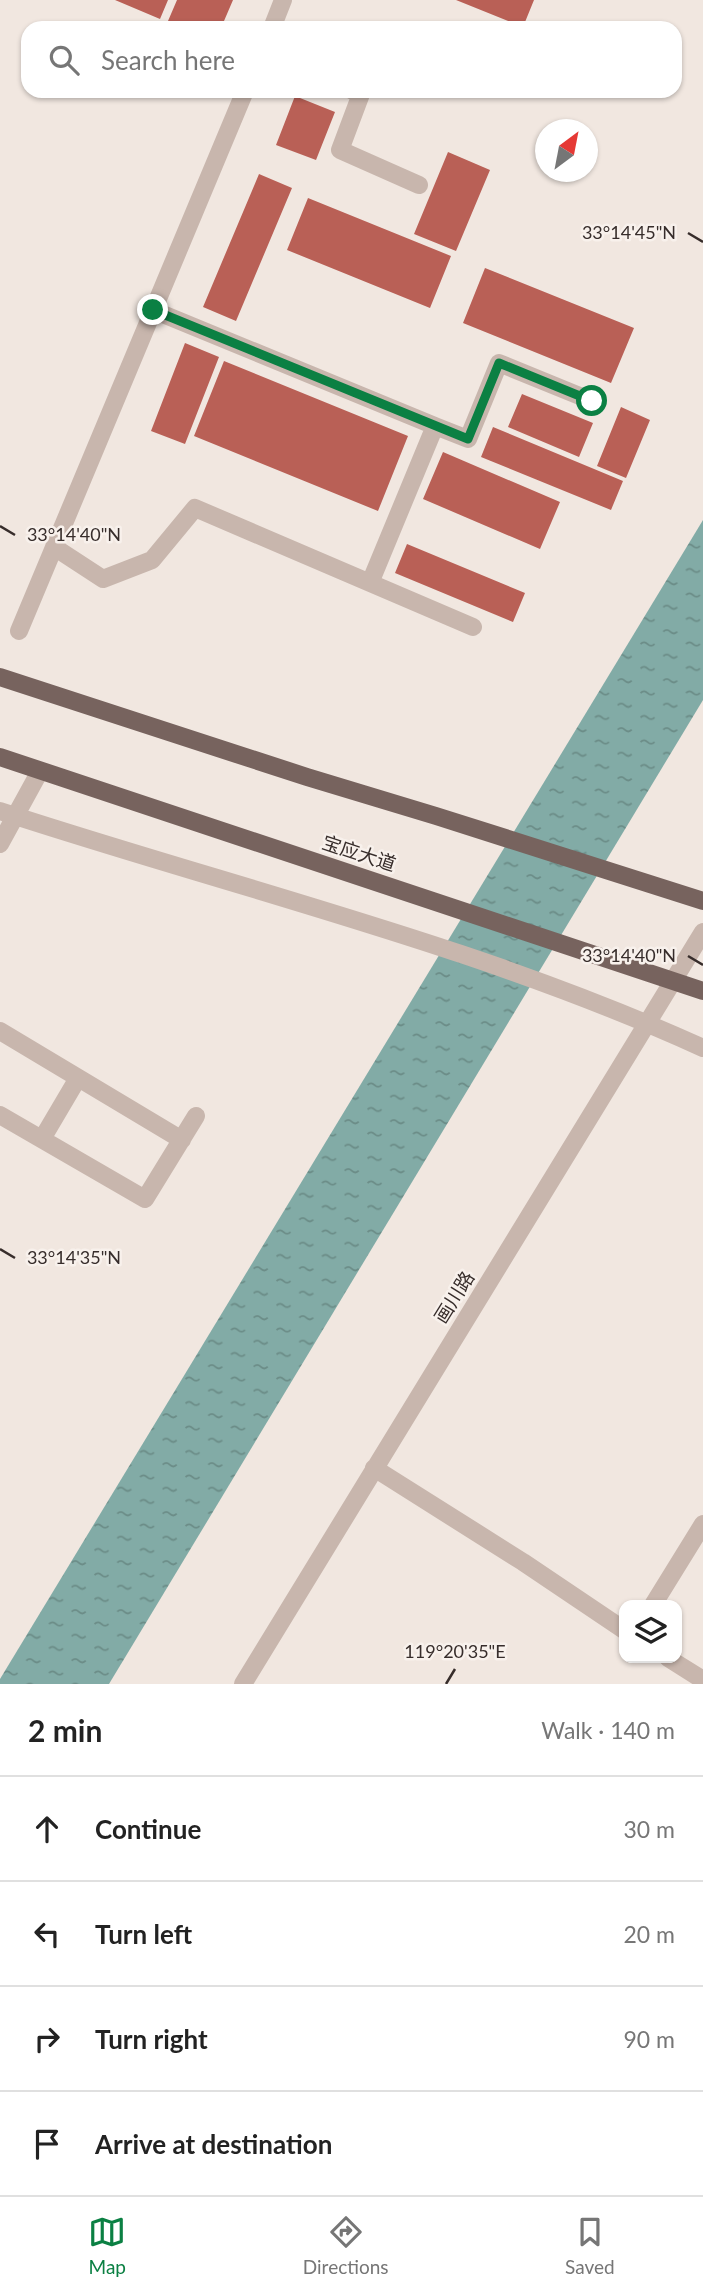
<!DOCTYPE html>
<html lang="en">
<head>
<meta charset="utf-8">
<style>
	body { margin:0; font-family:Lato,"Noto Sans SC",sans-serif; background:#f6f6f6; color:#222 }
	.controls { position:absolute; right:21px; bottom:21px; display:grid; overflow:hidden; border-radius:14px; box-shadow:0 2px 5px #0004 }
	.controls button { width:63px; height:63px; display:grid; place-items:center; padding:0; border:0; border-bottom:2px solid #e0e0e0; background:#fff; color:#222; font:35px sans-serif }
	.compass { position:absolute; left:535px; top:119px; width:63px; height:63px; border-radius:50%; background:#fff; box-shadow:0 2px 5px #0004; rotate:32deg }
	.stop { position:absolute; width:21px; height:21px; margin:-16px; border:5px solid #0b8043; border-radius:50%; background:#fff }
	.stop.end { background:#0b8043; border-color:#fff; box-shadow:0 2px 7px #0008 }
	.list { margin:0; padding:0; list-style:none }
	h2 { display:flex; justify-content:space-between; align-items:center; height:91px; margin:0; padding:0 28px; font-size:30px }
	h2 small { font-size:23px; font-weight:400; color:#767676 }
	.list li { display:grid; grid-template-columns:46px 1fr auto; gap:21px; align-items:center; box-sizing:border-box; height:105px; padding:0 28px; border-top:2px solid #e0e0e0 }
	.list b { display:block; font-size:26px; white-space:nowrap }
	.list em { font-size:23px; font-style:normal; color:#767676 }
	.icon { flex:none; width:38px; height:38px; fill:none; stroke:currentColor; stroke-width:2; stroke-linecap:round; stroke-linejoin:round }
	.map { position:relative; flex:none; width:703px; height:1684px; overflow:hidden }
	.search { position:absolute; background:#fff; box-shadow:0 2px 5px #0004; left:21px; right:21px; top:21px; height:77px; display:flex; align-items:center; gap:18px; box-sizing:border-box; padding:0 24px; border-radius:21px; color:#767676; font-size:26px }
	.sheet { height:511px; background:#fff }
	nav { display:flex; justify-content:space-around; align-items:center; box-sizing:border-box; height:98px; border-top:2px solid #e0e0e0; background:#fff; font-size:19px; color:#767676 }
	nav a { display:grid; justify-items:center; gap:4px }
	nav .on { color:#0b8043 }
	.map>svg:first-child { display:block }
	.water { fill:url(#water-ripples) }
	.building { fill:#b96056 }
	.lines { fill:none; stroke-linecap:round; stroke-linejoin:round }
	.minor { stroke:#c8b6ad; stroke-width:18 }
	.major { stroke:#77635e; stroke-width:18 }
	.route { stroke:#0b8043; stroke-width:9 }
	.ticks { fill:none; stroke:#372d2b; stroke-width:2.5 }
	.labels { text-anchor:middle; stroke-width:5; stroke-linejoin:round; paint-order:stroke }
	.street-label { font-size:19px; fill:#372d2b; stroke:#f8f1ec }
	.ticks-label { font-size:18px; text-anchor:middle; fill:#372d2b; stroke:#f8f1ec; stroke-width:5; stroke-linejoin:round; paint-order:stroke }
</style>
</head>
<body>
<div class="map">
<svg width="703" height="1684" viewBox="0 0 703 1684">
	<defs>
		<pattern id="water-ripples" width="26" height="14" patternUnits="userSpaceOnUse" patternTransform="scale(1.75)"><rect width="26" height="14" fill="#82aba6"/><path d="M2 4q2-2 4 0t4 0M15 11q2-2 4 0t4 0" fill="none" stroke="#6b8c87"/></pattern>
	</defs>
	<rect width="100%" height="100%" fill="#f1e7e0"/>
	<path class="water" d="M703 520V700L109 1684H0V1679Z"/>
	<path class="building" d="M115 0H168L160 19Z
		M177 0H233L221 28H165Z
		M456 0H534L523 27Z
		M295 96 335 112 316 160 276 145Z
		M448 152 490 170 456 251 414 234Z
		M259 174 292 188 236 321 203 307Z
		M308 198 451 256 430 308 287 250Z
		M485 268 634 328 611 383 463 323Z
		M185 343 219 357 185 444 151 431Z
		M224 361 408 436 378 511 194 436Z
		M522 394 593 423 579 457 508 427Z
		M621 407 650 420 626 478 597 466Z
		M493 427 623 481 611 510 481 457Z
		M443 452 560 502 540 549 423 499Z
		M407 544 525 593 513 622 395 573Z"/>
	<g class="lines">
		<path class="minor" d="M272 28 283 0
			M353 91 361 94 340 150 419 185
			M153 310 435 426
			M54 547 103 579 152 560 195 508 473 627
			M370 583 435 426 468 439 499 363 592 401
			M19 631 245 91
			M0 811C235 888 477 945 703 1048
			M0 844 40 771
			M0 1031 182 1140
			M0 1115 145 1199 196 1116
			M42 1139 78 1078
			M374 1468 523 1562 624 1630
			M653 1605 703 1524
			M668 1658 703 1680
			M243 1684 703 932"/>
		<path class="major" d="M0 677 307 777 436 816 703 901
			M0 757 703 991"/>
	</g>
	<g class="lines">
		<path class="route" d="M153 310 468 439 499 363 592 401"/>
	</g>
	<path class="ticks" d="M688 233 703 242M0 526 15 535M688 956 703 965M0 1249 15 1258M446 1684 455 1669"/>
	<g class="labels">
		<g class="street-label">
			<text transform="translate(359 853) rotate(18)" y="7">宝应大道</text>
			<text transform="translate(454 1297) rotate(-58)" y="7">画川路</text>
		</g>
	</g>
	<g class="ticks-label">
		<text x="629" y="239">33°14'45"N</text>
		<text x="74" y="541">33°14'40"N</text>
		<text x="629" y="962">33°14'40"N</text>
		<text x="74" y="1264">33°14'35"N</text>
		<text x="455" y="1658">119°20'35"E</text>
	</g>
</svg>
<div class="controls">
<button><svg class="icon" aria-label="layers" viewBox="0 0 24 24"><path d="M12 4l9 5-9 5-9-5zM3 14l9 5 9-5"/></svg></button>
</div>
<svg class="compass" viewBox="-18 -18 36 36"><path d="M0-13l5 13h-10z" fill="#e53935"/><path d="M0 13l5-13h-10z" fill="#767676"/></svg>
<div class="stop" style="left:592px;top:401px"></div>
<div class="stop end" style="left:153px;top:310px"></div>
<div class="search"><svg class="icon" aria-label="search" viewBox="0 0 24 24"><circle cx="10" cy="10" r="6"/><path d="M15 15l6 6"/></svg>Search here</div>
</div>
<section class="sheet">
<h2>2 min<small>Walk · 140 m</small></h2>
<ul class="list">
<li><svg class="icon" aria-label="ahead" viewBox="0 0 24 24"><path d="M12 20V5M6 11l6-6 6 6"/></svg><div><b>Continue</b></div><em>30 m</em></li>
<li><svg class="icon" aria-label="left" viewBox="0 0 24 24"><path d="M17 20v-9H6M10 6l-5 5 5 5"/></svg><div><b>Turn left</b></div><em>20 m</em></li>
<li><svg class="icon" aria-label="right" viewBox="0 0 24 24"><path d="M7 20v-9h11M14 6l5 5-5 5"/></svg><div><b>Turn right</b></div><em>90 m</em></li>
<li><svg class="icon" aria-label="arrive" viewBox="0 0 24 24"><path d="M6 21V4h12l-3 4 3 4H6"/></svg><div><b>Arrive at destination</b></div></li>
</ul>
</section>
<nav>
<a class="on"><svg class="icon" aria-label="map" viewBox="0 0 24 24"><path d="M3 6l6-2 6 2 6-2v14l-6 2-6-2-6 2zM9 4v14M15 6v14"/></svg>Map</a>
<a><svg class="icon" aria-label="directions" viewBox="0 0 24 24"><path d="M12 3l9 9-9 9-9-9zM9 14v-3h6M13 9l2 2-2 2"/></svg>Directions</a>
<a><svg class="icon" aria-label="saved" viewBox="0 0 24 24"><path d="M7 4h10v16l-5-4-5 4z"/></svg>Saved</a>
</nav>
</body>
</html>
